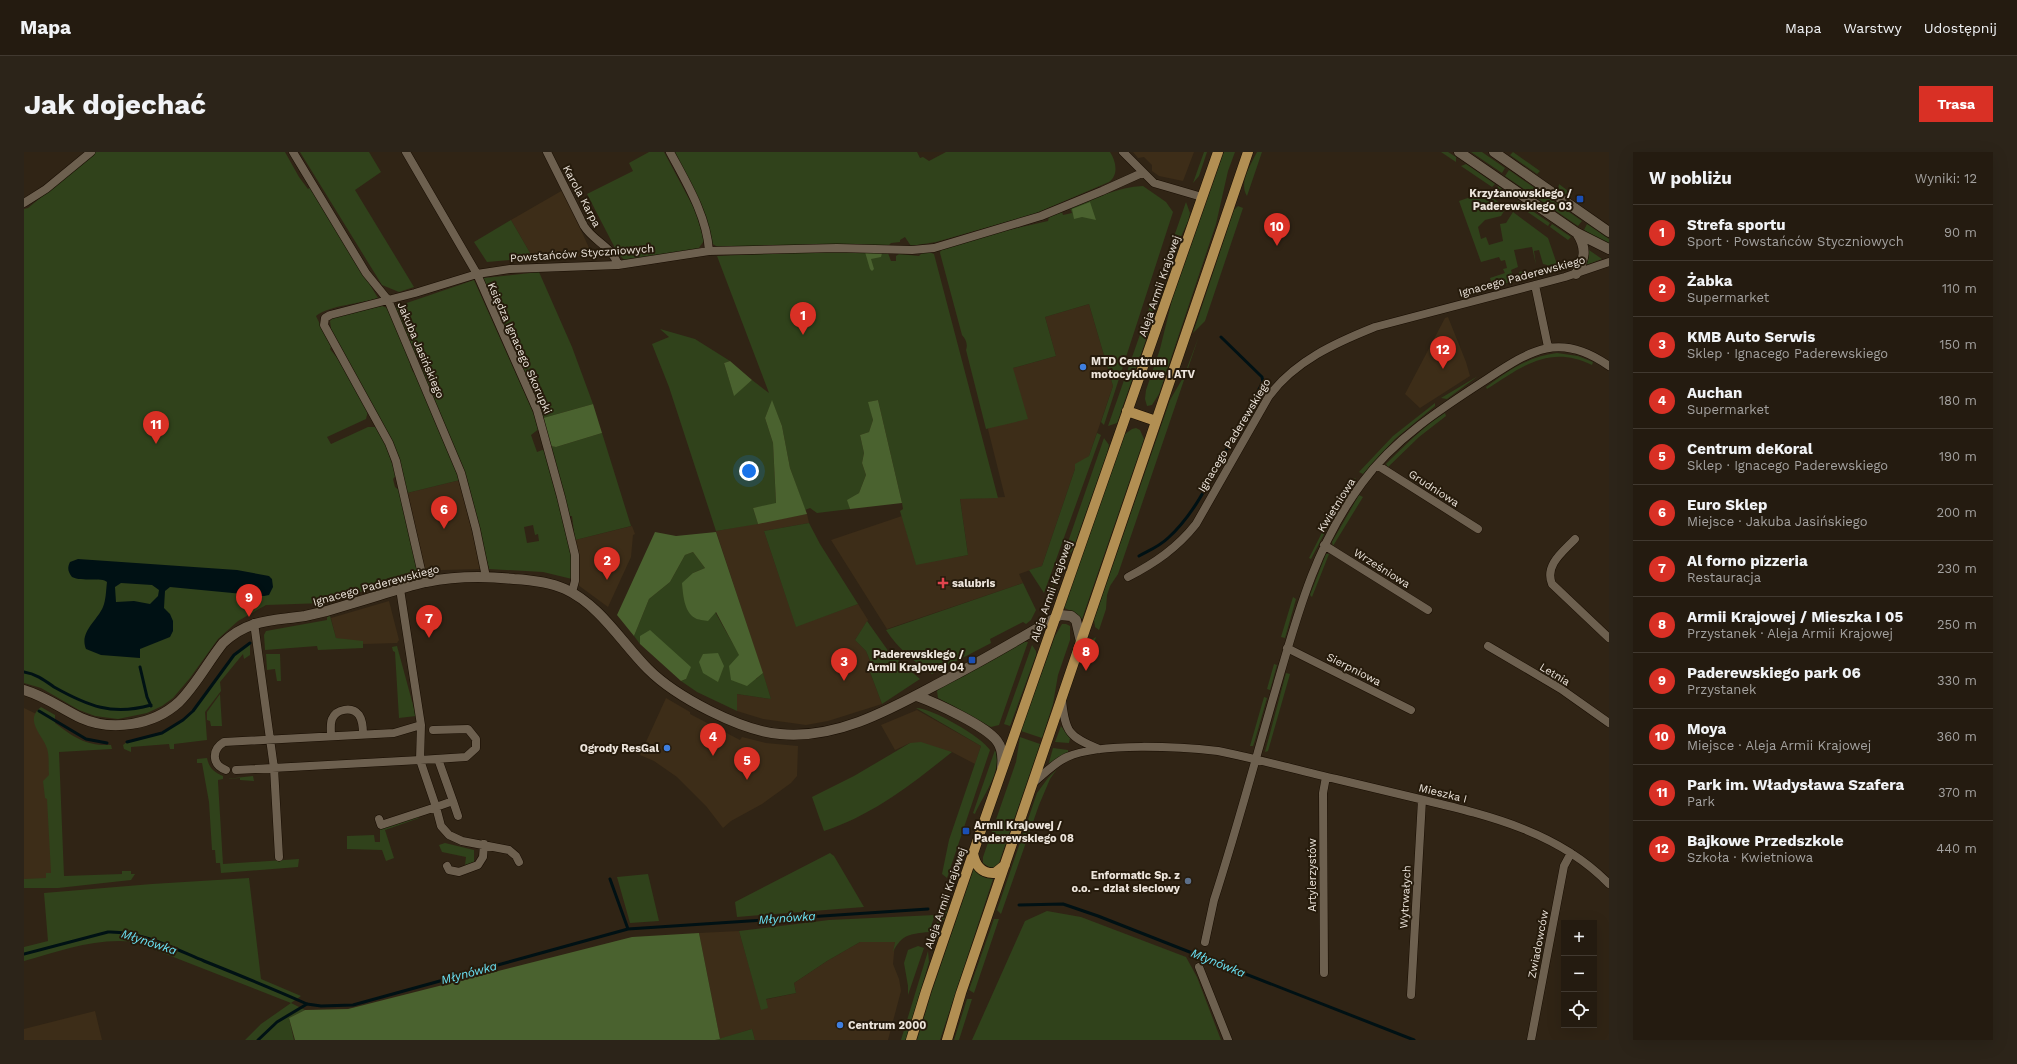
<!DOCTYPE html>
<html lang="pl">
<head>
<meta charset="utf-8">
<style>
	body { margin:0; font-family:"Work Sans",sans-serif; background:#2c2419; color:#f1f3f6 }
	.controls { position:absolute; right:12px; bottom:12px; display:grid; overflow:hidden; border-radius:0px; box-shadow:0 4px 16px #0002 }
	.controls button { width:36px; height:36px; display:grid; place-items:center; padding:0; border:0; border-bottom:1px solid #413930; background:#241b10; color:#f1f3f6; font:20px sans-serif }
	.you { position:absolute; left:725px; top:319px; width:14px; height:14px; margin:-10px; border:3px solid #fff; border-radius:50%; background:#1a73e8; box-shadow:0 0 0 6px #1a73e833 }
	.badge { display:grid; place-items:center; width:26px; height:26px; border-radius:50%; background:#d93025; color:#fff; font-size:13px; font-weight:700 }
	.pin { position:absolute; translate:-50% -33px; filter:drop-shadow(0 1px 2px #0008) }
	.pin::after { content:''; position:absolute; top:21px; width:14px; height:12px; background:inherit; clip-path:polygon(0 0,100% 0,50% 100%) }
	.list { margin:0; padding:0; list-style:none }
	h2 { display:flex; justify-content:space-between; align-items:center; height:52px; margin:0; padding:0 16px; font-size:17px }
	h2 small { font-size:13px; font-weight:400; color:#a3a19f }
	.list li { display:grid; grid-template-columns:26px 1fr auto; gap:12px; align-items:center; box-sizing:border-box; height:56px; padding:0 16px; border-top:1px solid #413930 }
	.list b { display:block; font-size:15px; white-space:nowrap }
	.list p { margin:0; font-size:13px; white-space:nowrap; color:#a3a19f }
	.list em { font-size:13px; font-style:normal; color:#a3a19f }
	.icon { flex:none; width:22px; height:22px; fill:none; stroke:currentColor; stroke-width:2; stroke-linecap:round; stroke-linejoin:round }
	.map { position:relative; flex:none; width:1585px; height:888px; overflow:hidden; border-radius:0px }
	header { display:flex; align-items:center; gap:24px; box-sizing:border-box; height:56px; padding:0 20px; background:#241b10; border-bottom:1px solid #413930 }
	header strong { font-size:19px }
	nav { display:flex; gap:22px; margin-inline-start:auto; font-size:14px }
	.intro { display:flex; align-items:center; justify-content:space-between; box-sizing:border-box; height:96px; padding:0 24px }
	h1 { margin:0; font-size:28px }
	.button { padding:10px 18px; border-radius:0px; background:#d93025; color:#fff; font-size:14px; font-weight:700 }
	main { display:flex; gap:24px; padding:0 24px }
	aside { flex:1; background:#241b10; border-radius:0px; box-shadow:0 4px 16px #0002 }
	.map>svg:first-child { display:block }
	.built { fill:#3d2d18 }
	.green { fill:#30421b; fill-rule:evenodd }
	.forest { fill:#4a622f }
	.water { fill:#001114; fill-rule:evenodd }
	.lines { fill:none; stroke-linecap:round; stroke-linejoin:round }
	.stream { stroke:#001114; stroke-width:3 }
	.minor-casing { stroke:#180d02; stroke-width:9 }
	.tertiary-casing { stroke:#180d02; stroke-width:11 }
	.primary-casing { stroke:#180d02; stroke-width:11 }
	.minor { stroke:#6d604f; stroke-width:8 }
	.tertiary { stroke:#6d604f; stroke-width:10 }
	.primary { stroke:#b28f53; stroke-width:10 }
	.transit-dot { fill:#1a4fb4; stroke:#261b0c; stroke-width:1.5 }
	.shop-dot { fill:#3f7fe0; stroke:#261b0c; stroke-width:1.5 }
	.health-dot { fill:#e0444e; stroke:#261b0c; stroke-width:1.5 }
	.service-dot { fill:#5c6f8a; stroke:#261b0c; stroke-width:1.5 }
	.labels { text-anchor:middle; stroke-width:4; stroke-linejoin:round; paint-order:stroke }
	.poi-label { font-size:11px; font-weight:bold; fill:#ede5dc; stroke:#261b0c; text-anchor:end }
	.street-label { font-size:11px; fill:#ede5dc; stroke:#261b0c }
	.water-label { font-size:12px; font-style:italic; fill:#6ae3f6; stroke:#261b0c }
</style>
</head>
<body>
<header>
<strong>Mapa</strong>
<nav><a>Mapa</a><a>Warstwy</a><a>Udostępnij</a></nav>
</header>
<div class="intro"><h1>Jak dojechać</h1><a class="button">Trasa</a></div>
<main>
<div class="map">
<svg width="1585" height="888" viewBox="0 0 1585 888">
	<rect width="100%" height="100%" fill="#302415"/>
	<path class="built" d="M1109 0H1170L1159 29 1135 24 1128 19V13L1120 5 1114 6Z
		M539 38 565 96 562 104 509 106 487 68Z
		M1065 152 1089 234 1065 304 1051 317 1018 414 995 422 999 431 863 477 807 388 878 364 892 412 944 403 936 347 981 345 964 277 989 216 1032 204 1021 165Z
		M1424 165 1442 210 1446 224 1396 256 1381 242 1421 166Z
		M436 328 457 417 418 418 401 421 383 341Z
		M783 362 785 371 740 379 772 474 834 452 844 468 831 488 842 499 847 511 843 512 858 552 804 569 782 573 739 567 713 559V542L747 547 692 379Z
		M608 374 611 382 609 383 607 405 584 455 554 433 555 413 551 388Z
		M365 449 375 488 373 491 340 492 312 486 307 466Z
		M642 546 666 560V562L716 588 718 585 742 591 774 594 773 624 767 631 738 652 707 669 699 676 682 654 653 625 630 609 616 603Z
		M0 556 31 571 34 736H0Z
		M893 558 957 594 951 612 928 600 886 591 871 598 857 573Z
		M715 779 735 849 772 841 770 831 803 809 836 790H871L869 812 875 827 877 839 864 888H731L728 877 696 887 675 781Z
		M71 859 78 888H0V877Z"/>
	<path class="green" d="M72 0H261L275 25 284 37 287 35 354 146C336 152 306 153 292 164L307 195 306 197 314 207 344 259 342 267 303 285 307 292 344 275H353L361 291 372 323 369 327 371 335 375 338 393 417 392 423 301 451 242 453 214 469 194 487 166 526 149 546 138 554 123 561 94 567 71 564 55 558 17 536 0 531V57L4 56Z
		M276 0H345L357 20 331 38 390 135 375 140 358 133Z
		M625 0H640L672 60 680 89 674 97 600 108 593 100 563 42 609 19 605 11Z
		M649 0H893L896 6 899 5 905 9 922 0H1086C1092 9 1095 23 1085 30L1010 62 912 90 887 94 881 85 876 88V90L867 91 865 93 697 97 687 91Z
		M1180 0H1183L1175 24 1169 31Z
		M1200 0H1211L1204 19 1192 72 1135 242 1128 253 1123 254 1121 247 1122 238 1136 197 1148 148Z
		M1233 0H1238L1223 44C1214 30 1228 11 1233 0Z
		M1417 0H1424L1432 5V10Z
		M1447 0H1458L1481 16 1478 21Z
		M1489 0 1516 19 1513 22 1486 3Z
		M1442 12 1471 32 1468 35 1437 14Z
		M1485 18 1558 69 1554 74 1481 24Z
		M1535 32 1548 42 1547 46 1534 37Z
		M1119 34 1142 50 1149 60 1080 273 1077 270 1089 234 1065 152 1021 165 1032 204 989 216 1004 267 962 277 942 198C944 193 942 187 938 183L916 101 917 97 976 80 1024 69 1025 65 1038 60 1039 63 1048 61 1046 56C1070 47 1094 35 1119 34Z
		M1474 34 1487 44 1486 47 1472 38Z
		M1461 40 1482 56 1477 64 1461 68 1454 75 1457 87 1462 85 1465 93 1479 89 1476 72 1482 71 1489 60 1524 86 1535 118 1525 120 1523 113 1519 112 1515 98 1510 99 1512 113 1508 95 1490 98 1494 115 1487 118 1490 129 1469 135 1466 126 1481 121 1479 117 1483 116 1481 108 1477 109 1475 105 1457 110 1435 49Z
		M1494 49 1526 71 1524 74 1492 52Z
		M1162 50 1166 61 1164 69 1140 123 1137 122Z
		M1214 54 1219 56 1181 169 1169 181 1210 58Z
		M487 68 509 106 463 110 450 90Z
		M1528 72 1547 85 1544 88 1526 75Z
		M1563 72 1585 87V92L1560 78Z
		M1565 98 1578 107 1562 113Z
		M811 99 864 101 867 109H872V104L875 102 895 104C899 99 904 99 910 102L974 346 936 347 944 403 892 413 876 359 879 357 878 351 854 248 845 250 849 268 845 280 836 283 840 301 838 311 842 323 835 341 824 348 826 357 793 361 786 356 781 358 766 316 758 274 748 249 741 266 749 291 752 352 729 356 734 372 692 379 645 235 628 192 645 185 636 177 671 187 706 209 700 211 710 243 728 228 745 241 693 104Z
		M1514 118 1516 122 1497 127 1495 120 1501 119 1502 122 1513 120Z
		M515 120 548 195 569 252 519 266 505 232 508 228 505 222H501L497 214 503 212 500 205 492 203 459 130 460 126Z
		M450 128 516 276 507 283 513 300 521 297 547 399 548 427 519 420 465 417 443 327 397 218 400 216 395 205H392L371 155ZM509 373 511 383 514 382 515 389 503 391 500 375Z
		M1127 151 1130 152 1125 179 1093 271 1084 274Z
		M358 154 366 157 388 209 386 213 389 220 392 221 419 283 436 328 383 341 367 287 307 177 306 169 310 165Z
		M1175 184 1094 422 1086 434 1083 443 1082 457 1075 478 1071 475 1070 468 1146 248 1160 224Z
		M1533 201 1554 204 1569 210 1568 213C1525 192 1498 215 1463 237L1462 235C1484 219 1505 204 1533 201Z
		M1454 224 1423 247 1417 246Z
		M1411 251V254L1371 287 1339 322 1335 320 1369 284Z
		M1421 261 1422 264 1395 285 1364 315 1362 312C1380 294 1399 275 1421 261Z
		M1112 276 1116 278 1120 287 1058 467 1050 460 1040 456 1101 282 1108 277Z
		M578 281 607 374 551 388 548 364H545L526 294 532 295Z
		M1073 281 1077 283 1020 441 1005 418 1018 414 1051 317V312L1065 304Z
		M1080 286 1085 293 1083 301 1049 397 1027 439Z
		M1331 326 1333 329 1315 355 1313 354Z
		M1335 343 1339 345 1309 394 1308 390Z
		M1307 363 1309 365 1287 407 1285 406Z
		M785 371 796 392 834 452 772 475 740 379Z
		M669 400 681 416 669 421C690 456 708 494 732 527L739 521 747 547 713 542V559L673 540 657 529 662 527 616 484V492L610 484 625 447 646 430 661 403Z
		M1302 402H1305L1288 445 1286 443Z
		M999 431 1012 458 1007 468 1002 472 999 470 966 487 967 491 908 522C890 509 874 497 862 478Z
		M1269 445 1272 447 1261 486 1257 485Z
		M306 464 312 486 339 489V496L294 498 293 494 241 498 240 483 242 479 303 468V465Z
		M843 469 865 500 896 527 858 552 843 512 847 511 842 499 831 488Z
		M1038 472H1042L1046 474V488L1034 523 1029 552 1018 586 997 579 1031 484Z
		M1072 485 1068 498 1064 502 1066 489Z
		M999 490H1004L975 573 967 575 914 546 913 539 915 536Z
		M226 491V503L220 507 219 502 196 530 197 539 181 560 183 588 150 592V597H146L145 592 107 595V600L100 597 99 593 103 590 138 581 159 568 169 559 210 503Z
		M1008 493 1012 499V503L986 574 980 572Z
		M373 494 392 564 375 566 371 500 369 499 368 495Z
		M242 502H256L257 529H253L251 517 243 518Z
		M1250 512 1253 513 1246 538 1243 537Z
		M1262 521 1266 522 1244 599 1241 600Z
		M196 542 198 574H187L186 569 183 568V560Z
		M1240 545 1243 546 1231 588 1229 594H1226Z
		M17 555 31 563V571C51 586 62 594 87 593L88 597 35 600 40 724 98 722V719H107V722H111L107 728 34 736H0V727L22 726V721H27L23 647 21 646 19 629 25 623C24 614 26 602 22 594 18 583 0 568 17 555Z
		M892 556C908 556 958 585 966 598L923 726 918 722 925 688 957 594Z
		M1037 574 1046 586 1045 591 1031 590Z
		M996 585 1016 592 975 711 972 715 966 716 959 711V705L992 610Z
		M897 590 928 600C888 632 849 663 800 679L788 645 830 624 886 591Z
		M1029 596 1044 598V602L1024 614Z
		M971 598C979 619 959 643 951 662L949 661Z
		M183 606C185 616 190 620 199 624V627L194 628V630L199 712 275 707 274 715 197 721 196 711H192L191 698H188L185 650 178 611H173V607Z
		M1033 617 1026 627 1015 653 977 762 973 758 1013 641 1024 626Z
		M229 624 230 629 216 628V626L202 627Z
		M394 662 395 666 361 678 370 706 362 709 358 698 323 697V684L350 683 351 690H356V675Z
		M421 691 450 698V710L441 713 442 705 418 700 415 693Z
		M937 698 939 699 936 719 928 726Z
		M806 701 810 704 840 755 713 765 711 750Z
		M950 716 961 725 969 727 916 888H893L908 839Z
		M624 722 635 769 606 771 593 725Z
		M225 726 237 827 277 844 267 851 281 858 265 866 270 888H221L237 872 267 851 111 790C73 785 36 799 0 809V795L24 789 20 741 128 732Z
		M923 741C927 755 922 769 911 777Z
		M1023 759 1057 765 1162 805 1173 825 1197 888H948L1001 769Z
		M911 763 905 780C886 782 878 782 869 800L871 790H836L803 809 770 831 772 841 742 847 744 856 737 858 715 779 805 768Z
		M970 767H975L950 841 945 838Z
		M894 794 900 796 884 843V834L880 811 884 798Z
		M904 799 905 810 882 888H877Z
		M943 847H948L935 888H930Z
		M728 877 731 888H691Z"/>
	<path class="forest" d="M1066 50 1072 68 1058 65 1050 67 1048 57Z
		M841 100 858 101 857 105 847 107 850 117 848 119 846 117Z
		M706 209 728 228 710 244 700 211Z
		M748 248 758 274 766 316 783 362 734 372 729 356 752 351 749 291 741 266Z
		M854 248 878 351 826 357 823 348 835 341 842 323 838 311 840 301 836 283 845 280 849 268 844 250Z
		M569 252 578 281 532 295 526 294 519 266Z
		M631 380 652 384 692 380 739 521 723 534 707 528 705 514 715 503 692 460 684 469C680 468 674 468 671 466 660 460 659 442 658 431L669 421 681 416 669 400 661 403 646 430 625 447 610 484 593 463Z
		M626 478 667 515 662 527 657 529 616 492V484Z
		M694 501 700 514 694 530 679 521 675 510 679 502Z
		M675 781 696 887 691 888H271L265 866 281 858 324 857 608 785Z"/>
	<path class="water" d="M54 407 213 418 245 424 248 427 249 435 245 443 240 444 146 435 141 439 140 456 146 462 149 469V479L146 485 116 497V506L77 503 62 497C55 480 73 469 79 455 82 448 82 438 83 430 78 425 58 430 48 425 44 420 43 416 46 410ZM97 431 128 433 135 438 134 444 126 452 110 449 92 450 91 435Z"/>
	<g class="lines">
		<path class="stream" d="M1197 185 1238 225 1239 230 1233 241
			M1213 278 1224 259
			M1115 404C1124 399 1136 394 1144 386 1171 362 1188 324 1205 293
			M116 515 123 545 127 554
			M0 520C12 522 20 528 30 535 64 554 88 564 127 553
			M15 559 62 587 83 591
			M103 590 138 581 159 568 169 559 210 503 226 491
			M586 727 604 777
			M995 753 1039 752 1074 764 1390 888
			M0 802 84 780C117 779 151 797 180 809 215 823 249 837 283 852L297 854 329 853 604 777 904 757
			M234 888 253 870 283 852"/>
		<g class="minor-casing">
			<path id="minor" d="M269 0 342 121 364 148 437 321 452 377 462 425
				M382 0 453 122 513 258 537 345 551 403V429L548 440
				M523 0 560 74C570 90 588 94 594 113
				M646 0C662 30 683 64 685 99
				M1099 0 1130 31 1178 45
				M0 51 22 37 67 0
				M1511 133 1524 195
				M1353 313 1454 377
				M1551 387C1540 399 1520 413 1528 432L1585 486
				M1300 393 1404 458
				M1104 425C1131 411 1153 396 1172 372L1245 244C1271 209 1311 191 1351 175L1541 125 1585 110
				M400 431 372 309 365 291 300 173 301 166 306 163 391 141 453 122 486 117 594 113 685 99 813 96 888 98 910 96 1017 64 1078 39 1118 21
				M376 437 397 573
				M230 471 250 616 255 705
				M1464 494 1537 537 1585 571
				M1263 496 1387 558
				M1038 548C1041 580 1045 585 1075 597
				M307 584C307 579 306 572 308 567 312 557 328 554 335 563 339 569 339 576 339 582
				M414 607 429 649 412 655 417 674 425 683 438 689 485 698 492 704 495 710
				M202 618C188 613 187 598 200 590L370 581 397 573 396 608 212 618
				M1009 631C1020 622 1030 611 1043 605 1077 590 1157 595 1194 599 1234 607 1273 618 1312 627 1342 634 1371 641 1400 648 1467 664 1536 681 1585 732
				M429 649 434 664
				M355 667 357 673 412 655 396 608 442 605 452 596V587L444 577 409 578
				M423 714 425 718 435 720 454 713 459 705 460 692
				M1181 790 1190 748C1213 677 1232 605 1253 533 1274 460 1292 393 1338 331 1370 287 1418 256 1463 227 1507 198 1536 179 1585 214
				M1175 815 1204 888
				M1300 821 1299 641 1302 625
				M1387 843 1398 648
				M1507 888 1540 714 1547 701"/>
		</g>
		<g class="tertiary-casing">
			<path id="tertiary" d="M1435 0 1553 81 1585 97
				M1470 0 1585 80
				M1552 122C1561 107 1563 96 1553 81
				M0 538C21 544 38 557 57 566 88 580 130 573 155 550 172 533 184 510 199 491 224 467 248 469 281 464 296 461 311 457 326 452 351 445 376 436 402 430 432 424 461 424 490 427 507 428 525 430 541 437 576 453 598 491 624 517 652 545 717 579 756 582 816 588 872 554 923 527 961 507 999 485 1036 463L1047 464 1052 468 1057 490
				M893 544C912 551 962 574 973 589 979 597 979 606 978 615"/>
		</g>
		<g class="primary-casing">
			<path id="primary" d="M1103 259 1132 269
				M949 701C951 713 957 722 971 721L981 713
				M887 888 902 839 955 684 1194 0
				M923 888 937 841 1224 0"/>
		</g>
		<use href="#minor" class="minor"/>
		<use href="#tertiary" class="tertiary"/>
		<use href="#primary" class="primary"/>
	</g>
	<g class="transit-dot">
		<rect x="1552" y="43" width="8" height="8" rx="2"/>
		<rect x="944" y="504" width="8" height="8" rx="2"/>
		<rect x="938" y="675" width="8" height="8" rx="2"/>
	</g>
	<g class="shop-dot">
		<circle cx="1059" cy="215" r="4"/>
		<circle cx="643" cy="596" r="4"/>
		<circle cx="816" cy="873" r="4"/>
	</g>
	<path class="health-dot" d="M917 425h4v4h4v4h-4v4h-4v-4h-4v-4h4z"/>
	<circle class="service-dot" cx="1164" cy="729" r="4"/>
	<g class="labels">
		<g class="poi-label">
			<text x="1548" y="45">Krzyżanowskiego /<tspan x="1548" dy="13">Paderewskiego 03</tspan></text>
			<text x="1067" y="213" text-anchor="start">MTD Centrum<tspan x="1067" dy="13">motocyklowe i ATV</tspan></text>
			<text x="928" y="435" text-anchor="start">salubris</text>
			<text x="940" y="506">Paderewskiego /<tspan x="940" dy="13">Armii Krajowej 04</tspan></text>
			<text x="635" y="600">Ogrody ResGal</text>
			<text x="950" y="677" text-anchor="start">Armii Krajowej /<tspan x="950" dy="13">Paderewskiego 08</tspan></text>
			<text x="1156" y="727">Enformatic Sp. z<tspan x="1156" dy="13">o.o. - dział sieciowy</tspan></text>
			<text x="824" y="877" text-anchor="start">Centrum 2000</text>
		</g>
		<g class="street-label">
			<text transform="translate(558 44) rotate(62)" y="4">Karola Karpa</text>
			<text transform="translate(558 101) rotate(-4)" y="4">Powstańców Styczniowych</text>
			<text transform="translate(1498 124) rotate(-15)" y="4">Ignacego Paderewskiego</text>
			<text transform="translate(1135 134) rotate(-71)" y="4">Aleja Armii Krajowej</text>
			<text transform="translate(496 196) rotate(66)" y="4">Księdza Ignacego Skorupki</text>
			<text transform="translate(397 198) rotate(67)" y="4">Jakuba Jasińskiego</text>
			<text transform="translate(1210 283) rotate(-59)" y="4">Ignacego Paderewskiego</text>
			<text transform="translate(1410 336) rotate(33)" y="4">Grudniowa</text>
			<text transform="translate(1312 353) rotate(-58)" y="4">Kwietniowa</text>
			<text transform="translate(1358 416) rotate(32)" y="4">Wrześniowa</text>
			<text transform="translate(352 433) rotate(-15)" y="4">Ignacego Paderewskiego</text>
			<text transform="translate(1027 439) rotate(-71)" y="4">Aleja Armii Krajowej</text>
			<text transform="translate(1330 517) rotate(27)" y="4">Sierpniowa</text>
			<text transform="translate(1531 522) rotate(31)" y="4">Letnia</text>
			<text transform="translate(1419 641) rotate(14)" y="4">Mieszka I</text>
			<text transform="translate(1288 723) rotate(-90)" y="4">Artylerzystów</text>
			<text transform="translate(1381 745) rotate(-87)" y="4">Wytrwałych</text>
			<text transform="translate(921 746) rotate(-71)" y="4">Aleja Armii Krajowej</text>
			<text transform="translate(1514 792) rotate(-79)" y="4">Zwiadowców</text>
		</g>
		<g class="water-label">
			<text transform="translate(763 766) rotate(-4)" y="4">Młynówka</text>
			<text transform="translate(125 790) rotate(18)" y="4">Młynówka</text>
			<text transform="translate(1194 811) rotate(22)" y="4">Młynówka</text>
			<text transform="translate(445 821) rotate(-15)" y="4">Młynówka</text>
		</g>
	</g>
</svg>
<div class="controls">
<button>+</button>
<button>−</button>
<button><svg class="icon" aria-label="locate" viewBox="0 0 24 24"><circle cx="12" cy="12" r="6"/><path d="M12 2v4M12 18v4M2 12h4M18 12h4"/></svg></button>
</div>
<div class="you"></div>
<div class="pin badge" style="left:779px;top:183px">1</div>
<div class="pin badge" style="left:583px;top:428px">2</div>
<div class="pin badge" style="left:820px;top:529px">3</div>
<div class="pin badge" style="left:689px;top:604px">4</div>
<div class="pin badge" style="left:723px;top:628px">5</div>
<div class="pin badge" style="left:420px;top:377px">6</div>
<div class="pin badge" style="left:405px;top:486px">7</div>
<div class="pin badge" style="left:1062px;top:519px">8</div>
<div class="pin badge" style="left:225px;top:465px">9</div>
<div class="pin badge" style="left:1253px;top:94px">10</div>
<div class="pin badge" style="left:132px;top:292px">11</div>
<div class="pin badge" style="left:1419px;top:217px">12</div>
</div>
<aside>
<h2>W pobliżu<small>Wyniki: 12</small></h2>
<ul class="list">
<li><span class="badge">1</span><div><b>Strefa sportu</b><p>Sport · Powstańców Styczniowych</p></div><em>90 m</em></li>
<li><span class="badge">2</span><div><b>Żabka</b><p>Supermarket</p></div><em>110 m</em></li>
<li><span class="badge">3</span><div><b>KMB Auto Serwis</b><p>Sklep · Ignacego Paderewskiego</p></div><em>150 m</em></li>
<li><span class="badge">4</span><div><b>Auchan</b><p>Supermarket</p></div><em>180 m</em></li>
<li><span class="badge">5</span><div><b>Centrum deKoral</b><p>Sklep · Ignacego Paderewskiego</p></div><em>190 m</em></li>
<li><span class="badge">6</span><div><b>Euro Sklep</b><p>Miejsce · Jakuba Jasińskiego</p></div><em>200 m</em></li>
<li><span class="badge">7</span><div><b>Al forno pizzeria</b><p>Restauracja</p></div><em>230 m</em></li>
<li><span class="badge">8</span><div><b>Armii Krajowej / Mieszka I 05</b><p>Przystanek · Aleja Armii Krajowej</p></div><em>250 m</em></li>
<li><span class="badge">9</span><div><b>Paderewskiego park 06</b><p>Przystanek</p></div><em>330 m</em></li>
<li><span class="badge">10</span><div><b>Moya</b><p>Miejsce · Aleja Armii Krajowej</p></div><em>360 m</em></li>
<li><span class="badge">11</span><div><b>Park im. Władysława Szafera</b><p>Park</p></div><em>370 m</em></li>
<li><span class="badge">12</span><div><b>Bajkowe Przedszkole</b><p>Szkoła · Kwietniowa</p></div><em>440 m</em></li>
</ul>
</aside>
</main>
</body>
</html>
